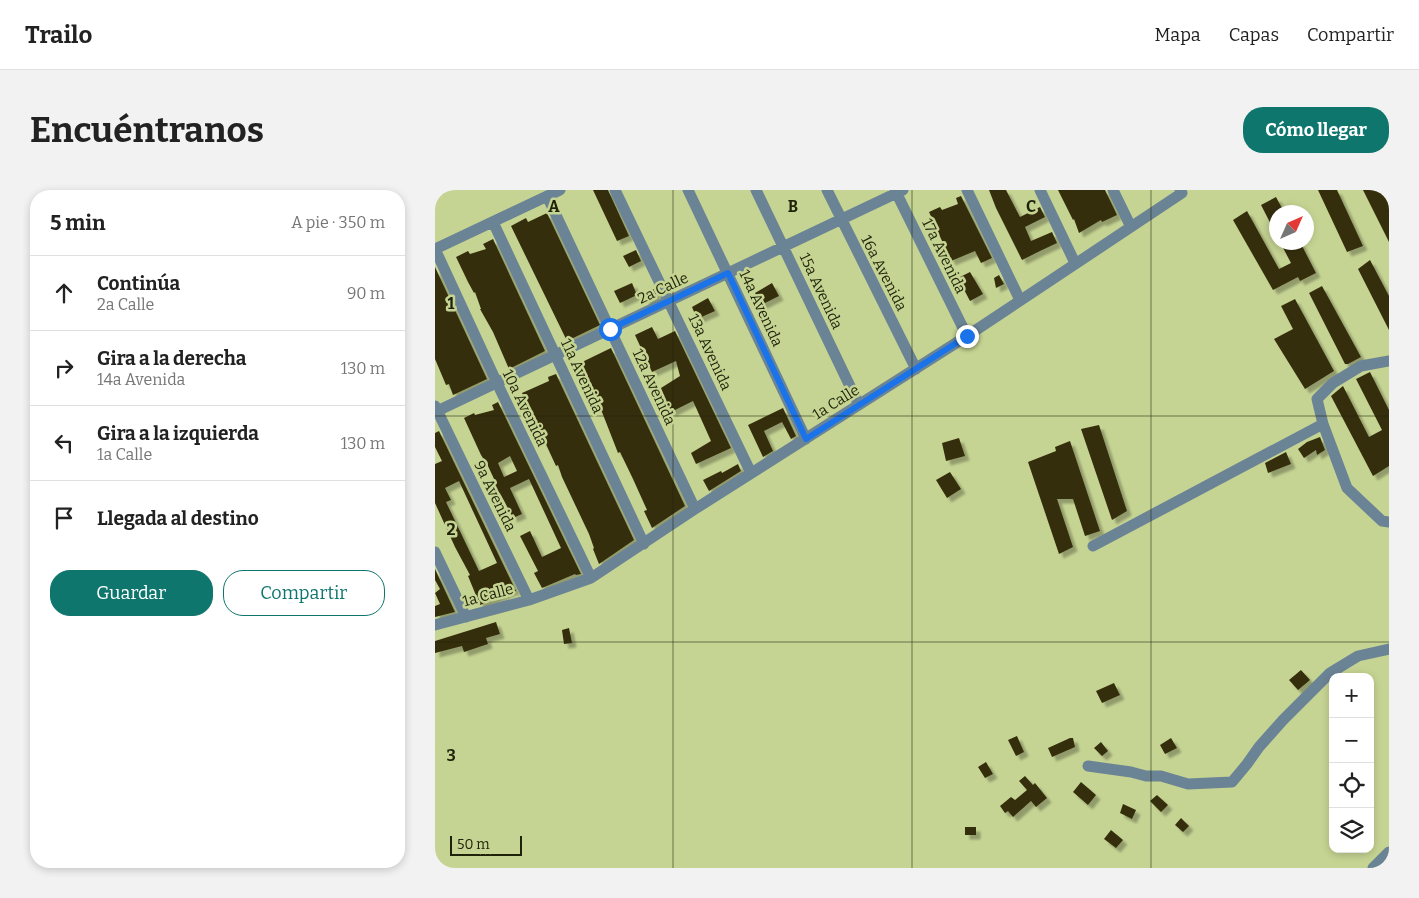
<!DOCTYPE html>
<html lang="es">
<head>
<meta charset="utf-8">
<style>
	body { margin:0; font-family:Bitter,serif; background:#f2f2f2; color:#222 }
	.controls { position:absolute; right:15px; bottom:15px; display:grid; overflow:hidden; border-radius:10px; box-shadow:0 2px 8px #0003 }
	.controls button { width:45px; height:45px; display:grid; place-items:center; padding:0; border:0; border-bottom:1px solid #e0e0e0; background:#fff; color:#222; font:25px sans-serif }
	.compass { position:absolute; left:834px; top:15px; width:45px; height:45px; border-radius:50%; background:#fff; box-shadow:0 2px 8px #0003; rotate:45deg }
	.scale { position:absolute; left:15px; bottom:12px; width:72px; box-sizing:border-box; padding-left:5px; border:2px solid #1e2209; border-top:0; font-size:14px; line-height:18px; white-space:nowrap; color:#1e2209; -webkit-text-stroke:4px #c6d493; paint-order:stroke }
	.stop { position:absolute; width:15px; height:15px; margin:-11px; border:4px solid #1a73e8; border-radius:50%; background:#fff }
	.stop.end { background:#1a73e8; border-color:#fff; box-shadow:0 1px 5px #0008 }
	.list { margin:0; padding:0; list-style:none }
	h2 { display:flex; justify-content:space-between; align-items:center; height:65px; margin:0; padding:0 20px; font-size:21px }
	h2 small { font-size:16px; font-weight:400; color:#767676 }
	.list li { display:grid; grid-template-columns:32px 1fr auto; gap:15px; align-items:center; box-sizing:border-box; height:75px; padding:0 20px; border-top:1px solid #e0e0e0 }
	.list b { display:block; font-size:19px; white-space:nowrap }
	.list p { margin:0; font-size:16px; white-space:nowrap; color:#767676 }
	.list em { font-size:16px; font-style:normal; color:#767676 }
	.actions { display:flex; gap:10px; padding:15px 20px }
	.actions a { flex:1; padding:11px 0; border:1px solid #0f766e; border-radius:20px; text-align:center; font-size:18px; color:#0f766e }
	.actions .main { background:#0f766e; color:#fff }
	.icon { flex:none; width:28px; height:28px; fill:none; stroke:currentColor; stroke-width:2; stroke-linecap:round; stroke-linejoin:round }
	.map { position:relative; flex:none; width:954px; height:678px; overflow:hidden; border-radius:20px }
	header { display:flex; align-items:center; gap:30px; box-sizing:border-box; height:70px; padding:0 25px; background:#fff; border-bottom:1px solid #e0e0e0 }
	header strong { font-size:24px }
	nav { display:flex; gap:28px; margin-inline-start:auto; font-size:18px }
	.intro { display:flex; align-items:center; justify-content:space-between; box-sizing:border-box; height:120px; padding:0 30px }
	h1 { margin:0; font-size:35px }
	.button { padding:12px 22px; border-radius:20px; background:#0f766e; color:#fff; font-size:18px; font-weight:700 }
	main { display:flex; gap:30px; padding:0 30px }
	aside { flex:1; background:#fff; border-radius:20px; box-shadow:0 2px 8px #0003 }
	.map>svg:first-child { display:block }
	.building { fill:#352e0b; fill-rule:evenodd; filter:url(#shadow) }
	.lines { fill:none; stroke-linecap:round; stroke-linejoin:round }
	.minor { stroke:#6b8495; stroke-width:11 }
	.route { stroke:#1a73e8; stroke-width:6 }
	.grid { fill:none; stroke:#1e2209; stroke-width:1; stroke-opacity:0.55 }
	.labels { text-anchor:middle; stroke-width:5; stroke-linejoin:round; paint-order:stroke }
	.street-label { font-size:15px; fill:#1e2209; stroke:#c6d493 }
	.grid-label { font-size:16px; text-anchor:middle; font-weight:bold; fill:#1e2209; stroke:#c6d493; stroke-width:5; stroke-linejoin:round; paint-order:stroke }
</style>
</head>
<body>
<header>
<strong>Trailo</strong>
<nav><a>Mapa</a><a>Capas</a><a>Compartir</a></nav>
</header>
<div class="intro"><h1>Encuéntranos</h1><a class="button">Cómo llegar</a></div>
<main>
<aside>
<h2>5 min<small>A pie · 350 m</small></h2>
<ul class="list">
<li><svg class="icon" aria-label="ahead" viewBox="0 0 24 24"><path d="M12 20V5M6 11l6-6 6 6"/></svg><div><b>Continúa</b><p>2a Calle</p></div><em>90 m</em></li>
<li><svg class="icon" aria-label="right" viewBox="0 0 24 24"><path d="M7 20v-9h11M14 6l5 5-5 5"/></svg><div><b>Gira a la derecha</b><p>14a Avenida</p></div><em>130 m</em></li>
<li><svg class="icon" aria-label="left" viewBox="0 0 24 24"><path d="M17 20v-9H6M10 6l-5 5 5 5"/></svg><div><b>Gira a la izquierda</b><p>1a Calle</p></div><em>130 m</em></li>
<li><svg class="icon" aria-label="arrive" viewBox="0 0 24 24"><path d="M6 21V4h12l-3 4 3 4H6"/></svg><div><b>Llegada al destino</b></div></li>
</ul>
<div class="actions"><a class="main">Guardar</a><a>Compartir</a></div>
</aside>
<div class="map">
<svg width="954" height="678" viewBox="0 0 954 678">
	<defs>
		<filter id="shadow"><feDropShadow dx="4.5" dy="4.5" stdDeviation="1" flood-color="#0004"/></filter>
	</defs>
	<rect width="100%" height="100%" fill="#c6d493"/>
	<path class="building" d="M158 0H173L194 46 182 51Z
		M554 0H571L585 27 605 17 610 27 590 37 596 51 617 42 622 53 605 61 587 70 561 18Z
		M623 0H670L682 25 667 32 666 30 644 43 639 29 638 30Z
		M883 0H902L928 56 912 62Z
		M928 0H949L954 11V52Z
		M526 6 557 68 546 73 540 61 516 71 494 22 505 17 507 20 523 14 521 8Z
		M841 7 849 22H842V46L826 15Z
		M812 21 844 79 856 73 845 52H865L881 83 865 91 863 87 838 100 798 30Z
		M112 23 165 135 132 151 76 36 91 28 93 32Z
		M58 49 110 161 74 179 58 142 45 119H46L40 102 39 103 33 92 21 67 33 61 35 64 51 59 48 54Z
		M201 60 206 71 194 77 188 66Z
		M935 70 954 106V140L923 79Z
		M0 77 52 189 18 205 14 194 11 195 0 169Z
		M535 82 548 104 535 111 523 88Z
		M564 85 569 94 561 98 559 88Z
		M197 93 202 105 185 113 179 101Z
		M337 93 344 106 326 115 320 103Z
		M887 96 926 167 913 174H910L874 103Z
		M219 99 223 108 211 113 209 105Z
		M273 108 280 121 262 129 257 117Z
		M860 109 899 181 870 199 839 149 858 139 846 116Z
		M217 137 223 149 240 141 296 258 261 274 256 263 276 251 258 211 236 222 226 198 245 186 241 171 217 182 200 145Z
		M176 158 250 316 217 338 209 321 212 320 198 289 185 262 183 263 167 222H166L159 210 143 174Z
		M935 182 954 220V276L938 286 896 206 908 196 934 247 947 240 921 189Z
		M121 184 199 350 164 374 158 359 159 358 154 344 127 287 123 275 121 276 109 250 108 251 97 224H96L87 203 114 191 113 187Z
		M63 212 146 384 141 385 140 384 107 398 99 383 103 381 85 346 95 341 107 367 126 358 94 289 75 298 87 324 78 328 65 303 61 304 56 293 60 291 53 276 46 265 29 228 39 223 40 225 59 220 57 215ZM75 266 82 281 69 287 63 273Z
		M348 218 361 246 356 249 347 232 329 241 338 261 328 267 313 235Z
		M664 235 692 321 677 330 646 239Z
		M4 241 81 401 79 402V400L45 415 33 386 35 385 20 357 0 313V274L7 271 0 257V243ZM24 291 62 373 44 381 11 312 16 310 10 298Z
		M885 247 890 260 882 265 881 260 869 268 863 259 872 252Z
		M524 248 530 266 511 271 507 253Z
		M635 251 665 341 650 346 638 309H622L638 357 624 364 593 272 621 261 620 257Z
		M851 262 856 274 833 283 830 273Z
		M303 274 306 281 274 301 268 290 286 281 287 283Z
		M515 282 526 299 512 308 501 290Z
		M0 379 20 422 0 427V416L5 414 0 403 5 399 0 390Z
		M61 432 65 444 51 448 53 454 29 462 27 456 0 463V451Z
		M134 438 137 453 129 454 127 440Z
		M866 480 875 490 863 500 854 490Z
		M679 493 685 505 667 513 661 501Z
		M582 546 589 562 581 566 573 550Z
		M635 548H638L640 557 617 567 613 558Z
		M736 548 742 558 730 564 725 555Z
		M666 552 673 561 667 566 659 558Z
		M551 572 558 584 550 588 543 577Z
		M590 586 598 595 600 593 612 608 601 617 596 611 578 627 573 621 570 623 565 616 576 607 580 610 592 600 584 591Z
		M646 592 661 605 653 615 638 602Z
		M722 605 733 615 726 622 715 611Z
		M688 614 701 620 697 629 685 623Z
		M746 628 754 636 748 642 740 635Z
		M530 637H541V645H530Z
		M676 640 688 650 681 658 669 649Z"/>
	<g class="lines">
		<path class="minor" d="M180 0 316 283
			M253 0 371 249
			M321 0 424 215
			M392 0 481 179
			M460 0 532 146
			M532 0 585 110
			M605 0 640 73
			M678 0 696 37
			M112 6 260 319
			M58 32 209 354
			M0 59 62 193 156 388
			M0 59 125 0
			M954 171 926 176 898 193 882 209 888 234 912 298 947 331 954 332
			M0 216 94 410
			M0 222 468 0
			M658 356 888 234
			M0 362 31 427
			M0 435 94 410 156 388 260 319 532 146 747 3 745 0
			M653 576 696 582 711 586H726L753 594 797 592 812 574 824 557 848 530 895 483 923 466 954 459
			M938 678 954 662"/>
	</g>
	<g class="lines">
		<path class="route" d="M175 139 293 83 371 249 532 146"/>
	</g>
	<path class="grid" d="M238 0V678M477 0V678M716 0V678M0 226H954M0 452H954"/>
	<g class="labels">
		<g class="street-label">
			<text transform="translate(509 66) rotate(64)" y="5">17a Avenida</text>
			<text transform="translate(449 83) rotate(63)" y="5">16a Avenida</text>
			<text transform="translate(228 98) rotate(-25)" y="5">2a Calle</text>
			<text transform="translate(386 101) rotate(65)" y="5">15a Avenida</text>
			<text transform="translate(326 118) rotate(65)" y="5">14a Avenida</text>
			<text transform="translate(275 162) rotate(65)" y="5">13a Avenida</text>
			<text transform="translate(147 186) rotate(65)" y="5">11a Avenida</text>
			<text transform="translate(219 197) rotate(65)" y="5">12a Avenida</text>
			<text transform="translate(401 212) rotate(-32)" y="5">1a Calle</text>
			<text transform="translate(90 218) rotate(64)" y="5">10a Avenida</text>
			<text transform="translate(60 306) rotate(64)" y="5">9a Avenida</text>
			<text transform="translate(53 405) rotate(-15)" y="5">1a Calle</text>
		</g>
	</g>
	<g class="grid-label">
		<text x="119" y="22">A</text>
		<text x="358" y="22">B</text>
		<text x="596" y="22">C</text>
		<text x="16" y="119">1</text>
		<text x="16" y="345">2</text>
		<text x="16" y="571">3</text>
	</g>
</svg>
<div class="controls">
<button>+</button>
<button>−</button>
<button><svg class="icon" aria-label="locate" viewBox="0 0 24 24"><circle cx="12" cy="12" r="6"/><path d="M12 2v4M12 18v4M2 12h4M18 12h4"/></svg></button>
<button><svg class="icon" aria-label="layers" viewBox="0 0 24 24"><path d="M12 4l9 5-9 5-9-5zM3 14l9 5 9-5"/></svg></button>
</div>
<svg class="compass" viewBox="-18 -18 36 36"><path d="M0-13l5 13h-10z" fill="#e53935"/><path d="M0 13l5-13h-10z" fill="#767676"/></svg>
<div class="scale">50 m</div>
<div class="stop" style="left:175px;top:139px"></div>
<div class="stop end" style="left:532px;top:146px"></div>
</div>
</main>
</body>
</html>
